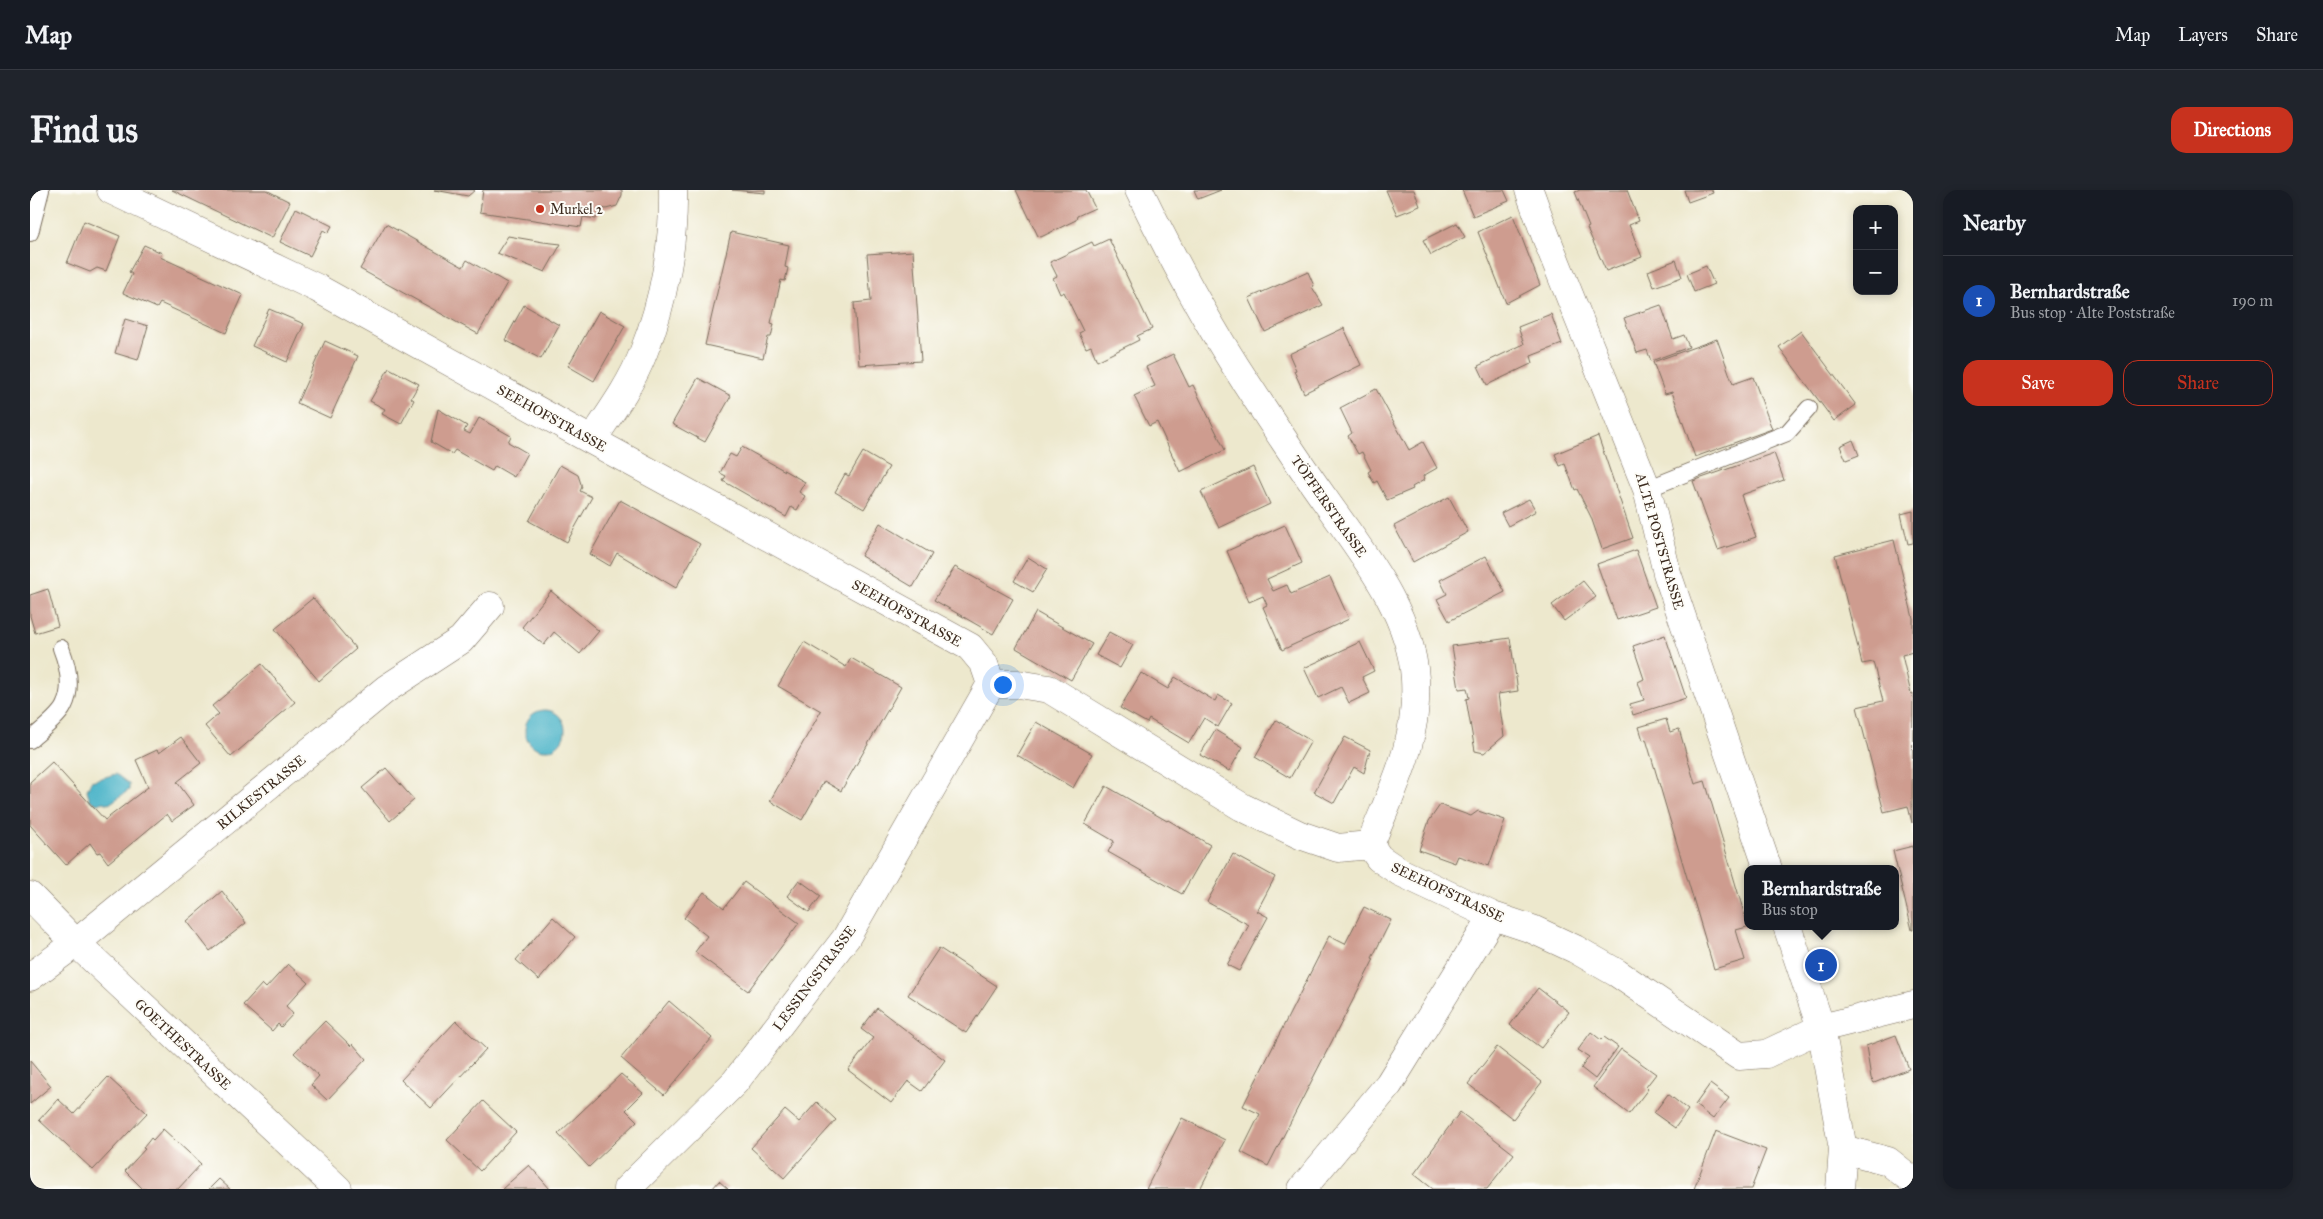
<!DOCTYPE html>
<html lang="en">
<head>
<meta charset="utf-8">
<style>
	body { margin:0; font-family:"IM FELL Great Primer",serif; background:#20242c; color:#f1f3f6 }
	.controls { position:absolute; right:15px; top:15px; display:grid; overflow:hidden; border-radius:10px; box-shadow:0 2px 8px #0003 }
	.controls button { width:45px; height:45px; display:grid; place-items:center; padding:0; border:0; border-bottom:1px solid #363941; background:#171b24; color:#f1f3f6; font:25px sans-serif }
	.you { position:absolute; left:972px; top:494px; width:18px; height:18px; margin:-12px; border:4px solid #fff; border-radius:50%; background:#1a73e8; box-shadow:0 0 0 8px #1a73e833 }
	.badge { display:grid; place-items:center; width:32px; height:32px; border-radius:50%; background:#c8321e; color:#fff; font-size:16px; font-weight:700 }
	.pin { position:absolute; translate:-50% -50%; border:2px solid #fff; box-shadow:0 1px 5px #0006 }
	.popup { position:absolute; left:1714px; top:675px; width:155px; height:65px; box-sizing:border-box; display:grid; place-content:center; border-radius:10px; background:#171b24; filter:drop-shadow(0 1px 4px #0005); font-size:16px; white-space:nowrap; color:#9ea1a6 }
	.popup b { font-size:19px; color:#f1f3f6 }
	.popup::after { content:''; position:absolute; left:50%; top:100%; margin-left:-10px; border:10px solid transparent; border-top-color:#171b24 }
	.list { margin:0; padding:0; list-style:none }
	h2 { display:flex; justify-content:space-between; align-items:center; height:65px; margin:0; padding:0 20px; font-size:21px }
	h2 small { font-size:16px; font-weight:400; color:#9ea1a6 }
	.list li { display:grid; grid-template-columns:32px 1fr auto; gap:15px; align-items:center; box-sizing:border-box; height:90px; padding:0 20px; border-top:1px solid #363941 }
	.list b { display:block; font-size:19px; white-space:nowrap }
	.list p { margin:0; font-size:16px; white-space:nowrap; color:#9ea1a6 }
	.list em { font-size:16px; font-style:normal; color:#9ea1a6 }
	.actions { display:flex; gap:10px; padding:15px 20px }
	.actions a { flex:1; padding:11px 0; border:1px solid #c8321e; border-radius:15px; text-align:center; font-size:18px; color:#c8321e }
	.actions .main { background:#c8321e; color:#fff }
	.map { position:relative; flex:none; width:1883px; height:999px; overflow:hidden; border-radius:15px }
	header { display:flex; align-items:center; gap:30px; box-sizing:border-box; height:70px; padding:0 25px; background:#171b24; border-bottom:1px solid #363941 }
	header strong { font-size:24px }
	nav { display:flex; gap:28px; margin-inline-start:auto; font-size:18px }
	.intro { display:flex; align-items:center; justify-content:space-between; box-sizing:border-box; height:120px; padding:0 30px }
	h1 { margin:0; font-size:35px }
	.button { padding:12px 22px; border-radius:15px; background:#c8321e; color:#fff; font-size:18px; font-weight:700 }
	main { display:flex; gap:30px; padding:0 30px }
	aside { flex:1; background:#171b24; border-radius:15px; box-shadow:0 2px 8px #0003 }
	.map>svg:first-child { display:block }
	.water { fill:#4ab3c8; stroke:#426e73 }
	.building { fill:#ce9c8f }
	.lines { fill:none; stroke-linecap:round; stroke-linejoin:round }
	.service-casing { stroke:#796c5b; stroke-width:18 }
	.minor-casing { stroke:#796c5b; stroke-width:29 }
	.service { stroke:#fff; stroke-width:16 }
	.minor { stroke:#fff; stroke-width:28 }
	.poi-dot { fill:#c8321e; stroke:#fdfcf7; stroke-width:2 }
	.labels { text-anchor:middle; stroke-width:4; stroke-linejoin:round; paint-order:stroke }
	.poi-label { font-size:14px; fill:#3b2a1e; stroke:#fdfcf7; text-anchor:start }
	.street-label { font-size:14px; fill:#3b2a1e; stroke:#fdfcf7 }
</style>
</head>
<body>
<header>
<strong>Map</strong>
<nav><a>Map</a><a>Layers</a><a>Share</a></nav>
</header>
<div class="intro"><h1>Find us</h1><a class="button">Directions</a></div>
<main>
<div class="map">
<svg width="1883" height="999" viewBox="0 0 1883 999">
	<rect width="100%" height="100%" fill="#fdfcf7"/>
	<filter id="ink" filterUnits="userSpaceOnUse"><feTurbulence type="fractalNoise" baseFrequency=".02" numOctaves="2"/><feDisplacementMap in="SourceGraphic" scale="10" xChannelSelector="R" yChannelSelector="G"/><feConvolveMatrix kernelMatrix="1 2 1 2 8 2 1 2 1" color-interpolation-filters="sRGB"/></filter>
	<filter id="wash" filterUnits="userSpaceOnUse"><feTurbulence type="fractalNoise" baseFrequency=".0096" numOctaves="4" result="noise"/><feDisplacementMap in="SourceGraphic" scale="20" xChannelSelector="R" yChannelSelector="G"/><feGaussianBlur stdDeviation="1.12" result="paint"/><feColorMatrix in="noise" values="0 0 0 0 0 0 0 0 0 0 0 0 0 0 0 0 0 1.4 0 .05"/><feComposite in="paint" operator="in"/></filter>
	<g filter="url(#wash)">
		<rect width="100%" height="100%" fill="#ede8cd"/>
		<path class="water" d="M495 540a20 20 0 1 1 40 0a20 20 0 1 1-40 0Z
			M86 584 99 594V600L79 614 74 612 67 614 60 610 57 600 61 591Z"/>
		<g id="blocks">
			<path class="building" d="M142 0H236L260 12 242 48Z
				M404 0H445L438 6Z
				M453 0H592V5L587 16 576 19 570 18 566 29 553 27 551 37 450 22Z
				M702 0H735V3Z
				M986 0H1056L1065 18 1047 26 1046 30 1011 47 1008 46Z
				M1164 0H1191L1168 9Z
				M1356 0H1384L1390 16 1367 25Z
				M1432 0H1474L1479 11 1443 26Z
				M1550 0H1597L1609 31 1599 35 1612 67 1576 81 1557 38 1559 37 1545 2Z
				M1654 0H1682L1683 3 1658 12Z
				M266 18 302 36 298 43 293 40 280 66 250 52Z
				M1483 25 1510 95 1476 113 1448 42Z
				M54 31 90 46 76 81 67 78 60 82 37 73Z
				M1427 33 1435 47 1401 65 1393 50Z
				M356 34 433 77 437 70 477 93 448 144 330 79Z
				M701 42 759 55 755 77 758 78 755 91 751 90 741 133 744 134 741 147H738L733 168 675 155Z
				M478 46 513 52 531 54 515 82 467 63Z
				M1079 49 1122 139 1107 146 1109 150 1067 171 1061 156 1056 158 1049 143 1053 141 1034 102 1030 104 1023 88 1027 86 1020 72 1062 52 1064 56Z
				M114 55 132 63 130 67 213 105 196 143 130 113 127 118 93 103 102 84 99 82Z
				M883 61 891 171 829 175 824 113 841 111 837 64Z
				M1646 70 1652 87 1624 97 1618 81Z
				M1676 76 1684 94 1664 102 1657 84Z
				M1278 82 1284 96 1282 97 1293 115 1235 142 1219 108Z
				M494 115 529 135 511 169 475 150Z
				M1631 115 1643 149 1654 145 1659 157 1621 171 1617 160 1607 163 1594 128Z
				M239 119 274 134 257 172 222 156Z
				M569 121 595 136 564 191 538 176Z
				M1521 124 1532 154 1501 166 1503 173 1457 195 1448 176 1494 154 1488 137Z
				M95 129 118 136 108 170 85 163Z
				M1314 138 1331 175 1274 203 1264 181 1266 180 1259 164Z
				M1771 141 1826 215 1804 231 1749 157Z
				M1687 149 1703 194 1723 187 1742 239 1665 267 1642 202 1635 204 1623 172Z
				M295 151 328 166 300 228 267 213Z
				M1143 164 1159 197 1163 195 1195 260 1150 282 1127 232 1119 236 1104 206 1125 196 1116 177Z
				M359 178 389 194 381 208 384 210 371 234 352 224 355 219 340 211Z
				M668 188 701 206 675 252 642 234Z
				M1346 199 1379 260 1393 252 1407 278 1393 286 1394 290 1382 297 1383 299 1357 310 1347 291 1344 293 1338 282 1341 280 1332 262 1328 264 1318 246 1322 243 1310 218Z
				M408 219 437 236 434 241 440 244 449 228 481 246 478 252 497 263 484 287 465 276 462 281 425 260 422 264 401 252Z
				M1568 246 1603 348 1572 359 1561 327 1547 299 1545 300 1535 274 1530 276 1525 264Z
				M1823 250 1829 265 1816 270 1810 256Z
				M712 257 775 292 769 302 775 306 767 320 761 317 756 327 693 291 696 286 690 283 700 264 706 267Z
				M833 262 859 277 834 319 805 302 815 284 819 286Z
				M1744 263 1754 290 1711 305 1726 347 1688 360 1663 291Z
				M530 275 548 285 552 297 550 301 562 307 537 352 499 331Z
				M1223 277 1240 314 1189 338 1171 302Z
				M1419 307 1438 342 1383 372 1364 336Z
				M1499 309 1506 321 1478 336 1471 323Z
				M590 310 670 354 646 398 587 363 580 376 560 364Z
				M1883 321V353L1878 354 1871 324Z
				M850 333 902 364 883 397 831 366Z
				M1255 335 1272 373 1237 389 1243 401 1257 395 1261 404 1300 387 1319 429 1252 460 1233 417 1237 415 1233 406 1219 412 1197 361Z
				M1864 350 1883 428V462L1872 465 1881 504 1883 503 1882 633 1878 616 1854 622 1827 517 1853 511 1843 472 1832 474 1805 365Z
				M1606 360 1626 417 1587 430 1567 374Z
				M1456 366 1475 402 1419 431 1407 409 1417 404 1410 390Z
				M998 367 1017 379 1003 402 984 391Z
				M925 377 983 409 963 444 904 410Z
				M1553 391 1566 407 1534 431 1522 415Z
				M18 399 28 436 5 443 0 426V405Z
				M521 401 569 441 550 464 524 442 514 455 492 437Z
				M283 408 326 459 289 491 245 439Z
				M1006 422 1062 454 1041 490 986 458Z
				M1079 442 1103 455 1090 478 1066 465Z
				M1635 445 1656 508 1603 525 1600 514 1614 510 1608 492 1614 489 1603 456Z
				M1480 448 1488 501 1468 504 1474 546 1454 563 1445 561 1436 509 1439 508 1437 498 1429 499 1422 456Z
				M774 452 816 477 821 468 871 497 811 601 794 591 772 630 740 611 791 521 748 496Z
				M1330 452 1344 481 1332 487 1340 503 1319 513 1311 497 1288 508 1274 478Z
				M232 474 265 512 201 567 175 536 189 524 182 516Z
				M1111 483 1138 499 1145 487 1185 511 1188 505 1202 513 1188 537 1174 528 1159 553 1119 529 1117 533 1090 518Z
				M1636 529 1640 542 1649 539 1665 594 1675 591 1717 733V737L1706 740 1715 770 1684 779 1616 549 1613 550 1609 537Z
				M1246 530 1281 551 1260 588 1225 567Z
				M1006 532 1062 564 1043 598 987 565Z
				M1185 540 1213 557 1199 581 1170 565Z
				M151 547 171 573 147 592 164 615 142 631 137 624 78 673 70 662 67 663 60 653 36 675 0 635V592L22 572 75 630 118 597 106 570 127 560 129 563Z
				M1315 547 1340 560 1334 583 1324 577 1304 613 1284 602Z
				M356 578 384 610 360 631 332 598Z
				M1076 596 1137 631 1138 630 1180 655 1152 704 1078 662 1084 651 1055 634Z
				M1410 615 1441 626 1448 621 1475 630 1459 676 1428 666 1425 673 1389 660 1399 631Z
				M1883 656V740H1882L1863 661Z
				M1203 664 1245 687 1227 721 1238 727 1209 781 1197 775 1219 735 1177 712Z
				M769 690 791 706 779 722 757 706Z
				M714 692 769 733 718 801 665 762 677 746 654 728 674 702 694 718Z
				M192 701 216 733 180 761 157 731Z
				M1334 717 1361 730 1342 768 1344 769 1238 976 1211 962 1230 924 1213 916 1299 746 1315 754Z
				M523 727 545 747 509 790 486 770Z
				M909 758 967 796 936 843 878 805Z
				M258 774 278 792 256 816 263 824 251 837 248 834 242 841 213 815 232 794 236 798Z
				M1508 798 1539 822 1511 858 1480 835Z
				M639 811 682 848 634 905 591 868Z
				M847 818 915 870 892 901 878 891 861 913 818 880 843 848 831 839Z
				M295 831 321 856 323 854 336 869 297 910 281 895 289 886 264 863Z
				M426 831 456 859 401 918 371 890Z
				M1561 842 1571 850 1574 847 1588 857 1565 889 1551 878 1559 867 1548 860Z
				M1866 845 1879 879 1844 893 1841 888 1836 856Z
				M1467 857 1512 892 1483 929 1438 894Z
				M1591 859 1626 884 1616 897 1618 899 1599 924 1563 897Z
				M0 871 21 896 0 914Z
				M591 884 613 903 596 920 607 931 559 977 528 944Z
				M78 887 117 923 63 980 9 930 28 909 44 924Z
				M1680 894 1699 908 1683 929 1665 915Z
				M1638 904 1658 920 1645 938 1624 923Z
				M453 911 486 942 450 981 417 950Z
				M787 912 806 930 754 988 721 958 755 920 769 932Z
				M1430 922 1484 964 1457 999H1403L1384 984Z
				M1152 928 1195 950 1170 999H1116Z
				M133 939 171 974 148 999H113L95 981 115 959 113 958 118 952 121 948 123 950Z
				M1686 941 1736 960 1721 999H1664Z
				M499 975 520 999H472Z
				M189 989 200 999H179Z
				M689 991 698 999H682Z"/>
		</g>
	</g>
	<g filter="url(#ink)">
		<use href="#blocks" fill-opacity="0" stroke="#796c5b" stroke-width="1"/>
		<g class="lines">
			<g class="service-casing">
				<path id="service" d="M0 43 11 0
					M1617 299 1757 243 1779 218
					M0 550C9 542 29 527 34 516 43 498 38 476 31 458"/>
			</g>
			<g class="minor-casing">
				<path id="minor" d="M81 0 287 98 541 239 940 457 954 474 961 494H988L1019 499 1212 617 1270 645 1308 658 1340 655 1349 668 1370 682 1463 726 1502 739 1545 759 1587 783 1709 866 1736 864 1791 838 1883 815
					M1109 0C1141 66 1175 130 1215 191 1241 231 1267 271 1295 310 1332 363 1381 422 1385 489 1389 552 1362 599 1340 655
					M1499 0 1516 47 1617 299 1637 383 1738 679
					M562 250C581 222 602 193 614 161 634 111 644 54 643 0
					M0 706 46 753 308 999
					M1757 736 1791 838 1813 959 1810 999
					M0 787 46 753 356 499 431 450 460 416
					M1813 959 1858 971 1883 991
					M597 999 705 892 816 748 961 494
					M1272 999 1359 894 1463 726"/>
			</g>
			<use href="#service" class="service"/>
			<use href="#minor" class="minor"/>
		</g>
	</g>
	<circle class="poi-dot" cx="510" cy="19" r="5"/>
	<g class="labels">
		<g class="poi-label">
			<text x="520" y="24">Murkel 2</text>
		</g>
		<g class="street-label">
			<text transform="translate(522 228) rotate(29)" y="5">SEEHOFSTRASSE</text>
			<text transform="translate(1299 316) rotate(55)" y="5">TÖPFERSTRASSE</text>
			<text transform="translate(1630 351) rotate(74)" y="5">ALTE POSTSTRASSE</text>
			<text transform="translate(877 423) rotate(29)" y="5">SEEHOFSTRASSE</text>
			<text transform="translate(231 602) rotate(-39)" y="5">RILKESTRASSE</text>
			<text transform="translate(1418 702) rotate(25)" y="5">SEEHOFSTRASSE</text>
			<text transform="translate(784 788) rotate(-53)" y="5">LESSINGSTRASSE</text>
			<text transform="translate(153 854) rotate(43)" y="5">GOETHESTRASSE</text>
		</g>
	</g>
</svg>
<div class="controls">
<button>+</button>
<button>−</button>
</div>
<div class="you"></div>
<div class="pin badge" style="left:1791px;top:775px;background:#1a4fb4">1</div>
<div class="popup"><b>Bernhardstraße</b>Bus stop</div>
</div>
<aside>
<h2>Nearby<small></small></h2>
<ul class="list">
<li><span class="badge" style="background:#1a4fb4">1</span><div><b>Bernhardstraße</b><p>Bus stop · Alte Poststraße</p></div><em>190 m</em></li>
</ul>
<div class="actions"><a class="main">Save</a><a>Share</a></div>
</aside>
</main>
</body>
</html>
